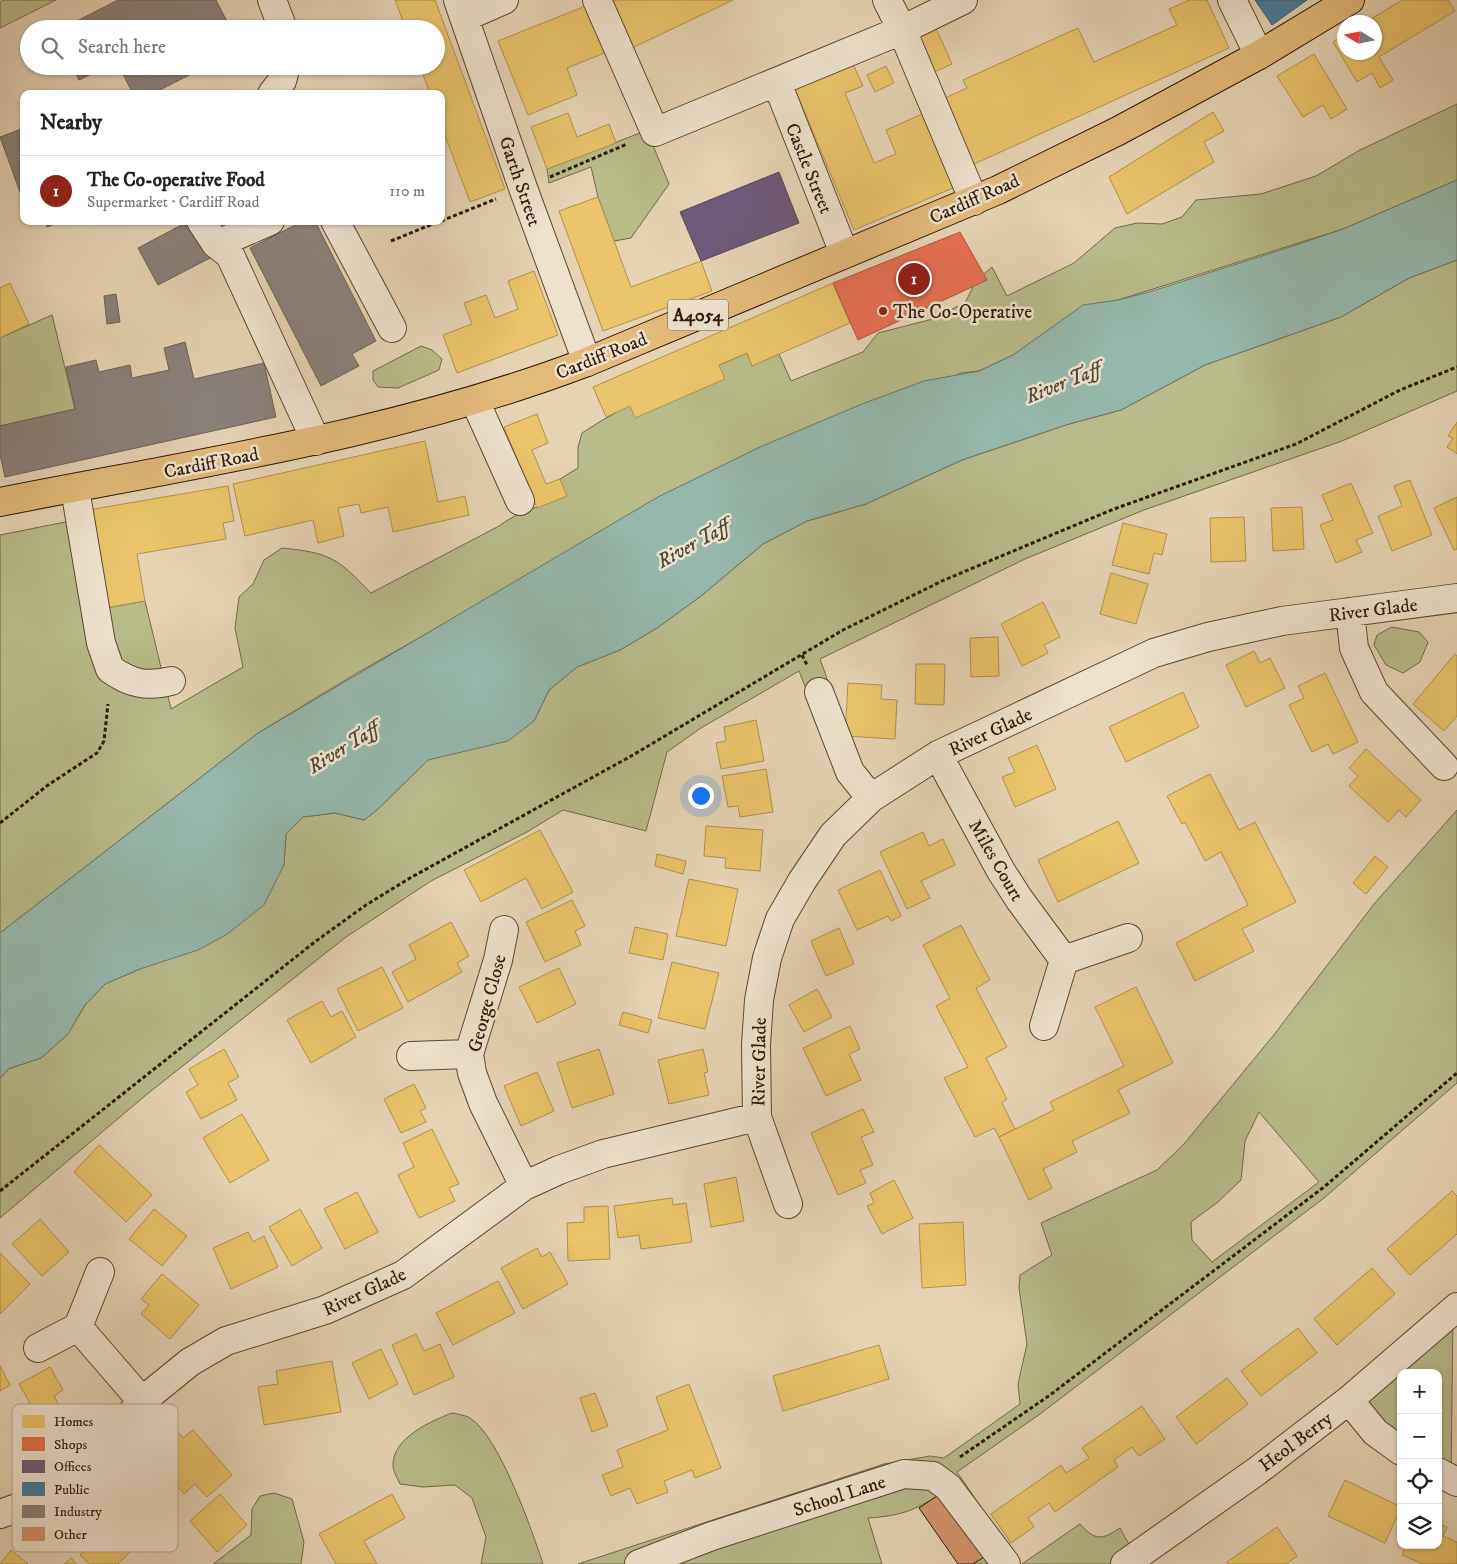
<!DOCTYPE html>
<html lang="en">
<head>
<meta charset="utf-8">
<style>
	body { margin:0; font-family:"IM FELL DW Pica",serif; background:#f2f2f2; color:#222 }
	.controls { position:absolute; right:15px; bottom:15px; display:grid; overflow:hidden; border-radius:10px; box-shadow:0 1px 4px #0004 }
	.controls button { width:45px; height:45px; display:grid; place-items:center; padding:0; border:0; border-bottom:1px solid #e0e0e0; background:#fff; color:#222; font:25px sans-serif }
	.compass { position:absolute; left:1337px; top:15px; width:45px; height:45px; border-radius:50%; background:#fff; box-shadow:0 1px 4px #0004; rotate:280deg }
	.you { position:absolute; left:700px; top:795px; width:18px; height:18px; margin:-12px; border:4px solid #fff; border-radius:50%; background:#1a73e8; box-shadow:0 0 0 8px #1a73e833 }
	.badge { display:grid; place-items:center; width:32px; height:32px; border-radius:50%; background:#8f2418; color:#fff; font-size:16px; font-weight:700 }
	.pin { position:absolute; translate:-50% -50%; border:2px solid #fff; box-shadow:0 1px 5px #0006 }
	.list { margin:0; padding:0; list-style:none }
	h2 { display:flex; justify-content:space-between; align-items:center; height:65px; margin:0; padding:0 20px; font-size:21px }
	h2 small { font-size:16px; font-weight:400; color:#767676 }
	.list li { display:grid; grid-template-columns:32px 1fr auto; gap:15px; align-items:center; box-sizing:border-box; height:70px; padding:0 20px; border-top:1px solid #e0e0e0 }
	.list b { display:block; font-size:19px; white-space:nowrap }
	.list p { margin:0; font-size:16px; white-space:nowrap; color:#767676 }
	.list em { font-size:16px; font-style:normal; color:#767676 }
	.icon { flex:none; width:28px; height:28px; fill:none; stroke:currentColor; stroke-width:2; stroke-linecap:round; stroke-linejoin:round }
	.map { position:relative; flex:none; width:1457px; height:1564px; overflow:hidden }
	.search { position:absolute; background:#fff; box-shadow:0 1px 4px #0004; left:20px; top:20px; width:425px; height:55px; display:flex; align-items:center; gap:12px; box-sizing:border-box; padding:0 18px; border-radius:28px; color:#767676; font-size:19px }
	.panel { position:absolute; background:#fff; box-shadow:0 1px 4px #0004; left:20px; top:90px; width:425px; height:135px; border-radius:10px }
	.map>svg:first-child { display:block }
	.green { fill:#b8bb8a; stroke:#746a48; fill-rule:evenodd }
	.water { fill:#96b8ac; stroke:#6d786a }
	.homes { fill:#e9c46a; stroke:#b1914c }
	.shops { fill:#e76f51; stroke:#b0553b }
	.offices { fill:#6d597a; stroke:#5a4658 }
	.public { fill:#457b9d; stroke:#3e5e70 }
	.industry { fill:#8a817c; stroke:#6f6259 }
	.building { fill:#d3936b; stroke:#2f1907 }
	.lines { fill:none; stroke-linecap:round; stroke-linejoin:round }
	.minor-casing { stroke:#5c4832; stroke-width:30 }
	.major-casing { stroke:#2f1907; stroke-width:30 }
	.path { stroke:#2f1907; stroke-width:3; stroke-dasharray:4 2.5; stroke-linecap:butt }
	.minor { stroke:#eee2ce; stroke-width:28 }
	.major { stroke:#e2ba7a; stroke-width:28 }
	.poi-dot { fill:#8f2418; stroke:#eee2ce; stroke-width:2 }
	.labels { text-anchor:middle; stroke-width:5; stroke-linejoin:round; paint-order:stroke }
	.shield { fill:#eee2ce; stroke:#685543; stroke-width:1 }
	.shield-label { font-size:18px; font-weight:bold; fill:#2f1907 }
	.street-label { font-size:19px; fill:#2f1907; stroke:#eee2ce }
	.poi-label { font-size:19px; fill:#2f1907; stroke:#eee2ce; text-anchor:start }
	.water-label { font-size:20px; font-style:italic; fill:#4e4939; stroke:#eee2ce }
	.key { fill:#eee2ce; stroke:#b5a692; stroke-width:1 }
	.key-label { font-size:14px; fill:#2f1907 }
</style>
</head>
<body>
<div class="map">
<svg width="1457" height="1564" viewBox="0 0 1457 1564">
	<rect width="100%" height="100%" fill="#e5d3b4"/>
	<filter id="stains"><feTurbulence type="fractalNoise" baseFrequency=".004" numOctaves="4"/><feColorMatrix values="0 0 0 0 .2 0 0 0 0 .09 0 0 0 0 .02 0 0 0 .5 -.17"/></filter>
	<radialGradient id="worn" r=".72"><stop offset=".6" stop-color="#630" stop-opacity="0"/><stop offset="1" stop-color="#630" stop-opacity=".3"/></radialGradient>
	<path class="green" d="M3 0H56L0 28V2Z
		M1457 104V180L1343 229 1118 300 1045 333 1013 355 979 371 961 373 447 622 352 676 258 733 0 933V535L80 519 106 608 145 601 171 709 243 667 235 628 239 597 253 584 264 560 282 548C331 553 337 558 371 593L499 526C518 511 543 506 566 496L560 479 578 468V447L582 433C631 400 692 377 747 353L752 365 779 354 791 381 863 352 878 333 929 320 965 303 976 281 992 267 1007 296 1074 263 1115 228 1137 223 1162 224 1182 217 1196 200 1261 194 1316 176 1360 150Z
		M645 131 652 143 669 184 631 238 614 241 598 197 591 167 549 183 547 169Z
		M1457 260V391L1342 441 1144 510 1025 559 820 659 830 687 808 694 799 671 701 728 667 752 646 831 563 810 527 832 431 881 346 937 146 1095 0 1218V1079L8 1069 41 1058 68 1034 85 1005 105 984 140 969 284 865 286 834 303 817 335 813 364 820 378 809 428 760 467 749 534 721 549 690 577 667 620 650 657 628 701 596 763 544 807 521 866 504 962 460 1069 424 1121 410 1205 365 1341 317 1409 278Z
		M52 315 75 409 0 426V338Z
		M421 346 432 350 442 359 439 370 398 388 378 387 373 380V371Z
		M1392 627 1419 632 1428 642 1420 662 1403 673 1386 665 1374 645 1377 635Z
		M1457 810V1083L1324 1198 1040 1414 957 1472 1020 1564H973L984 1557 940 1494C915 1511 899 1516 868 1518L882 1564H578L884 1464 930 1456 944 1458 1020 1404 1018 1384 1027 1344 1019 1288 1020 1275 1052 1255 1041 1223 1157 1170 1184 1144 1273 1036 1374 904ZM1259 1112 1319 1182 1212 1262 1192 1240 1191 1222 1218 1202 1241 1180 1245 1141Z
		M1453 1311 1451 1479 1438 1472V1373H1401V1451L1349 1400Z
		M452 1413C457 1414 465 1415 470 1418 499 1436 532 1530 543 1564H481L486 1537 472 1498 455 1485 423 1487 400 1484C398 1479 393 1471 393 1466 392 1438 431 1421 452 1413Z
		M274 1493 292 1499 304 1542 301 1564H213L251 1535 252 1509 260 1496Z
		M1080 1524C1095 1541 1102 1540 1120 1528L1140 1564H1022Z"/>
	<path class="water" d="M1457 180V260L1409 278 1341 317 1205 365 1121 410 1069 424 962 460 866 504 807 521 763 544 701 596 657 628 620 650 577 667 549 690 534 721 508 741 428 760 378 809 364 820 335 813 303 817 286 834 284 865 264 905 226 935 198 950 140 969 105 984 85 1005 68 1034 41 1058 8 1069 0 1079V933L258 733 658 497 760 447 862 404 924 381 979 371 1013 355 1083 305 1118 300 1149 292 1284 249 1343 229Z"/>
	<path class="homes" d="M395 0H435L505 189 470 202 441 125V94H430L420 66H436V29H406Z
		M611 0H733L632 48Z
		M1190 0H1207L1229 48 972 165 943 99 967 88 963 80 1078 28 1094 62 1177 25 1169 9Z
		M1402 0H1448L1455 11 1379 57 1393 80 1380 88 1372 73 1357 82 1333 42 1344 35V52H1374V22H1366Z
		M588 5 607 52 567 68 577 95 528 115 498 41Z
		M935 26 952 64 932 73 915 35Z
		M1314 54 1347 109 1331 119 1323 105 1303 117 1277 76Z
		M853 64 863 86 845 93 874 163 896 154 886 130 929 111 960 185 854 230 795 89Z
		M886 66 894 83 875 92 867 75Z
		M1213 112 1224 131 1204 142 1214 162 1127 214 1109 177Z
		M568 113 577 137 609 124 616 143 547 169 531 127Z
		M598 197 631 287 701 261 712 291 603 331 559 211Z
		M534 271 558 335 457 373 443 335 472 324 464 303 486 295 495 318 518 309 508 281Z
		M10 283 29 324 0 338V288Z
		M833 283 850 323 752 366 747 353 719 365 725 379 635 418 630 406 606 417 593 387Z
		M537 414 548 443 532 450 546 484 560 479 567 496 537 508 504 427Z
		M1457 422V454L1447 447 1453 438 1448 436Z
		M425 441 438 502 465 496 469 515 393 532 388 507 361 513 359 504 338 508 344 536 318 543 313 520 245 536 233 484Z
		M1410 480 1432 535 1392 551 1378 516 1402 506 1394 486Z
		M1351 483 1373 533 1356 540 1362 552 1336 563 1320 525 1333 520 1322 495Z
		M228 486 234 521 223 523 226 539 137 554 145 601 105 608 88 510Z
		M1457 497V549L1454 550 1434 508Z
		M1302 507 1304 549 1273 551 1271 508Z
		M1244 517 1246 561 1211 562 1210 518Z
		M1123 523 1167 534 1162 555 1154 553 1149 574 1112 565Z
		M1111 573 1148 584 1136 624 1100 614Z
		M1043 602 1060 637 1044 645 1048 653 1022 666 1001 624Z
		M998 637 999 676 971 677 970 638Z
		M1254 651 1260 663 1270 658 1285 688 1246 707 1226 665Z
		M1455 654 1457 656V716L1444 731 1413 704Z
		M916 664H945L944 705 915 704Z
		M1325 673 1358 742 1333 754 1328 744 1312 752 1289 705 1304 698 1298 686Z
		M848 683 882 685 881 699 897 700 895 739 845 736Z
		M1183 692 1199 727 1126 762 1109 727Z
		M756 720 764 761 721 769 716 743 726 741 724 727Z
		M1037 745 1056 789 1015 807 1002 777 1015 772 1008 758Z
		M1366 749 1421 800 1406 817 1399 810 1388 822 1349 786 1358 776 1349 768Z
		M766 769 773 812 740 817 738 806 728 807 722 776Z
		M1210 774 1239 830 1255 822 1296 902 1242 929 1254 951 1195 981 1176 943 1248 905 1221 852 1205 861 1185 822 1182 824 1167 796Z
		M1118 821 1139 863 1058 902 1038 860Z
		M706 826 763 830 760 871 725 868 726 858 704 856Z
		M540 830 573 892 542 909 526 878 481 902 464 870Z
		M923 832 929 846 943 839 955 865 921 881 930 898 907 909 880 852Z
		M657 854 686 861 683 874 655 866Z
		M1375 856 1388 867 1366 894 1353 883Z
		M880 870 901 916 891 921 888 916 857 930 838 890Z
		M689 879 738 889 726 946 676 936Z
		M572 900 585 926 575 931 581 945 545 962 526 922Z
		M451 922 469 956 457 963 462 972 408 1002 392 972 416 959 409 945Z
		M961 925 990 980 976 988 1007 1047 986 1058 1007 1099 1002 1103 1015 1129 999 1137 994 1128 975 1137 944 1078 968 1067 936 1006 950 998 923 945Z
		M635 927 668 934 663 960 629 953Z
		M839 928 854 964 826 976 811 941Z
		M672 962 719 973 705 1029 658 1018Z
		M382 967 403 1008 358 1031 337 989Z
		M559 968 576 1004 537 1023 519 987Z
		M1136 987 1173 1063 1118 1090 1130 1113 1072 1141 1077 1152 1043 1169 1052 1188 1029 1200 999 1137 1054 1110 1050 1102 1124 1066 1095 1007Z
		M817 989 832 1017 804 1032 789 1005Z
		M322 1001 331 1017 342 1011 356 1037 311 1063 287 1020Z
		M623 1012 652 1020 648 1033 619 1025Z
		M850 1026 860 1049 849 1054 861 1080 826 1096 803 1048Z
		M224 1049 239 1077 228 1083 237 1100 201 1119 186 1092 198 1085 189 1069Z
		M599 1049 614 1094 572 1108 557 1063Z
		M703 1049 708 1072 704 1073 709 1095 669 1104 658 1060Z
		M537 1072 554 1111 521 1126 504 1086Z
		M414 1084 426 1108 420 1111 426 1122 401 1133 384 1099Z
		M863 1109 874 1132 861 1137 873 1165 860 1170 866 1183 838 1195 811 1133Z
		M242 1114 269 1160 230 1183 203 1138Z
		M432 1129 459 1184 449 1188 455 1201 419 1218 398 1175 414 1167 403 1143Z
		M99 1145 152 1195 126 1222 74 1172Z
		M736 1177 744 1221 711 1227 704 1184Z
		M894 1180 913 1218 882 1234 867 1206 874 1203 870 1193Z
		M1452 1191 1457 1196V1234L1410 1275 1387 1249Z
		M357 1192 378 1232 345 1249 324 1209Z
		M672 1198 673 1205 686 1203 692 1242 641 1249 639 1235 618 1238 614 1206Z
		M608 1206 610 1259 568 1261 567 1223 584 1222V1207Z
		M154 1209 187 1236 162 1266 129 1239Z
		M300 1209 322 1248 292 1266 269 1227Z
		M40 1219 69 1252 42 1276 12 1244Z
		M963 1222 966 1285 922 1288 919 1224Z
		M248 1232 253 1242 264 1236 278 1267 231 1289 213 1248Z
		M537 1248 542 1257 550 1252 568 1284 523 1309 501 1268Z
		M0 1253 30 1284 0 1314Z
		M1372 1268 1395 1294 1337 1345 1314 1319Z
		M162 1274 199 1305 170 1339 141 1314 149 1305 141 1299Z
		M498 1281 515 1313 453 1345 436 1313Z
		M1298 1328 1317 1353 1261 1396 1241 1371Z
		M416 1334 424 1351 440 1344 454 1377 414 1395 392 1345Z
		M879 1345 889 1379 783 1411 773 1376Z
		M381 1349 398 1384 369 1399 352 1363Z
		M332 1361 341 1412 264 1425 258 1387 278 1384 276 1371Z
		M0 1366 10 1385 0 1391Z
		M50 1367 63 1390 54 1396 77 1438 38 1460 12 1414 30 1403 19 1384Z
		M1227 1378 1248 1404 1196 1444 1176 1417Z
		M689 1384 721 1468 695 1478 692 1470 664 1481 668 1492 637 1504 630 1488 611 1496 602 1475 623 1467 617 1450 668 1430 656 1397Z
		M595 1393 608 1426 592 1432 580 1398Z
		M1142 1406 1165 1439 1139 1456 1132 1447 1114 1460 1118 1467 1055 1512 1049 1503 1028 1518 1034 1527 1011 1543 991 1514 1061 1465 1066 1473 1089 1458 1082 1448Z
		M171 1424 183 1438 193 1430 232 1475 207 1497 195 1484 184 1494 144 1448Z
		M1345 1480 1401 1507 1385 1543 1328 1516Z
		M127 1493 158 1524 118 1564H89L80 1555 112 1522 105 1515Z
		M220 1494 247 1525 217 1552 190 1521Z
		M392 1494 405 1518 364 1541 377 1564H336L319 1534Z
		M1438 1524 1447 1527 1443 1536 1457 1542V1564H1423L1402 1555 1406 1545H1438Z
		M1277 1527 1297 1556 1286 1564H1228L1227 1562Z
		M11 1550 28 1564H0Z
		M71 1558 77 1564H64Z"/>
	<path class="shops" d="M960 232 987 280 858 340 833 283Z"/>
	<path class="offices" d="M779 172 799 223 701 261 680 212Z"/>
	<path class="public" d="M1255 0H1307L1272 25Z"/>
	<path class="industry" d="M118 0H216L231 29H61Z
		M72 66H108L79 80Z
		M119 66H207L152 94H133Z
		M24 128V203L0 137Z
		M45 221H63L47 227Z
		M189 221 212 257 158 285 138 248Z
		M303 221H315L376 341 352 354 359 366 321 386 250 248Z
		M116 294 120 322 107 324 104 296Z
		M185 342 194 379 264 363 276 417 5 477 0 455V426L75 409 66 367 96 360 99 372 130 365 132 378 169 370 164 348Z"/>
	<path class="building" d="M940 1494 984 1557 973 1564H958L919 1508Z"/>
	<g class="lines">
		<g class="minor-casing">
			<path id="minor" d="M272 0 283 29
				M458 0 523 188 587 362
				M597 0 655 132 902 30 963 0
				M887 0 902 30 974 201
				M1232 0 1259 55
				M465 17 504 0
				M777 83 844 253
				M272 94 282 81 286 66
				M201 221 216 244 230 255 316 441
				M335 221 392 328
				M231 238 270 221
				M475 401 520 501
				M75 489 101 643 110 669C131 684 147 687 171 681
				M1350 612 1354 648 1374 692 1444 766
				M819 692 850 772 871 798
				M938 755 1001 871 1019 899 1064 960
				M504 930 498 960 469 1054 472 1073 483 1103 524 1186
				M1044 1026 1064 960 1128 938
				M411 1056 469 1054
				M788 1204 757 1117 756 1045 759 1000 767 958 780 919 802 881 833 835 871 798 938 755 1154 653 1208 637 1282 621 1457 598
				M100 1272 78 1327 142 1401
				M38 1348 78 1327
				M1349 1400 1375 1432 1401 1451
				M1438 1472 1457 1482
				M0 1514 31 1503 61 1486 95 1456 142 1401 190 1362 226 1341 325 1310 403 1275 524 1186 559 1170 603 1154 757 1117
				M639 1564 712 1536 904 1474 933 1476 948 1487 1006 1564
				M1125 1564 1257 1471 1349 1400 1457 1307"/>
		</g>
		<g class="major-casing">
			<path id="major" d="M0 502C198 463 398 434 587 362L998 190 1118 131 1259 55 1350 0"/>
		</g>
		<path class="path" d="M550 177 627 144
			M441 221 496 199
			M391 241 440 221
			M802 655 807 665
			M0 823 48 785 97 753 104 741 108 704
			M0 1191 316 941 366 905 410 878 633 755 843 630 944 580 1114 509 1296 444 1400 390 1457 367
			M960 1457 1050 1395 1324 1187 1457 1073"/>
		<use href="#minor" class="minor"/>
		<use href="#major" class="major"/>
	</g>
	<circle class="poi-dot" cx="883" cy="311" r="5"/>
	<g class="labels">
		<rect class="shield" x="668" y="299.5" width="60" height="31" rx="4"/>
		<g class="shield-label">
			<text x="698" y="321">A4054</text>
		</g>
		<g class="street-label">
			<text transform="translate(810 168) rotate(68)" y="7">Castle Street</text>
			<text transform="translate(521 181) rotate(71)" y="7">Garth Street</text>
			<text transform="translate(974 198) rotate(-24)" y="7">Cardiff Road</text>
			<text transform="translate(601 355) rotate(-22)" y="7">Cardiff Road</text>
			<text transform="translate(211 462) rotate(-11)" y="7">Cardiff Road</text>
			<text transform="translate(1373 609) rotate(-7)" y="7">River Glade</text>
			<text transform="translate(990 731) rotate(-25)" y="7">River Glade</text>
			<text transform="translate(997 860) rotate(60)" y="7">Miles Court</text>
			<text transform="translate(486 1003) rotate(-75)" y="7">George Close</text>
			<text transform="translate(758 1062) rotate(-89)" y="7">River Glade</text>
			<text transform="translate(364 1291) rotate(-25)" y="7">River Glade</text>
			<text transform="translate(1295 1441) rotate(-37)" y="7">Heol Berry</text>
			<text transform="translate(839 1495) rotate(-18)" y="7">School Lane</text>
		</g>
		<g class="poi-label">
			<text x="893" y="318">The Co-Operative</text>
		</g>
		<g class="water-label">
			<text transform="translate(1063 382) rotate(-22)" y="7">River Taff</text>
			<text transform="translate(693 543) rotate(-29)" y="7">River Taff</text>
			<text transform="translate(343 747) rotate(-32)" y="7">River Taff</text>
		</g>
	</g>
	<rect x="12" y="1404" width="166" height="148" rx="8" class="key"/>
	<rect x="22" y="1415" width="23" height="13" fill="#e9c46a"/>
	<rect x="22" y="1437" width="23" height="14" fill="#e76f51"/>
	<rect x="22" y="1460" width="23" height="13" fill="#6d597a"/>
	<rect x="22" y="1482" width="23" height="14" fill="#457b9d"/>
	<rect x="22" y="1505" width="23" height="13" fill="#8a817c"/>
	<rect x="22" y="1527" width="23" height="14" fill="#d3936b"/>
	<g class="key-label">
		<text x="54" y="1426">Homes</text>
		<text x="54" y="1449">Shops</text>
		<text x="54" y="1471">Offices</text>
		<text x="54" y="1494">Public</text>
		<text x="54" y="1516">Industry</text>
		<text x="54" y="1539">Other</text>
	</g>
	<rect width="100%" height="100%" filter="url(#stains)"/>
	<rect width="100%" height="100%" fill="url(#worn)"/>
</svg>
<div class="controls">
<button>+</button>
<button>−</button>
<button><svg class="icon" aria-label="locate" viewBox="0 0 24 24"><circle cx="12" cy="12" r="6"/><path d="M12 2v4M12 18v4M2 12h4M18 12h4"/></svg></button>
<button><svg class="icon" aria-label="layers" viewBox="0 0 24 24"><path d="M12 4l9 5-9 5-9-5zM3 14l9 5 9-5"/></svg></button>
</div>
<svg class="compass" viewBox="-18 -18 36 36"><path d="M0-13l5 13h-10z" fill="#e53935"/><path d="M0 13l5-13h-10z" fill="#767676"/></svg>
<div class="you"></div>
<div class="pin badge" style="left:914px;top:279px">1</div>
<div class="search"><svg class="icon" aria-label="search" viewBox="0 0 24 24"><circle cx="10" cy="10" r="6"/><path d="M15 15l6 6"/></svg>Search here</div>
<section class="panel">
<h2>Nearby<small></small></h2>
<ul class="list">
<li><span class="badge">1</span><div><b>The Co-operative Food</b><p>Supermarket · Cardiff Road</p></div><em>110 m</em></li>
</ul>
</section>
</div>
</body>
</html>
